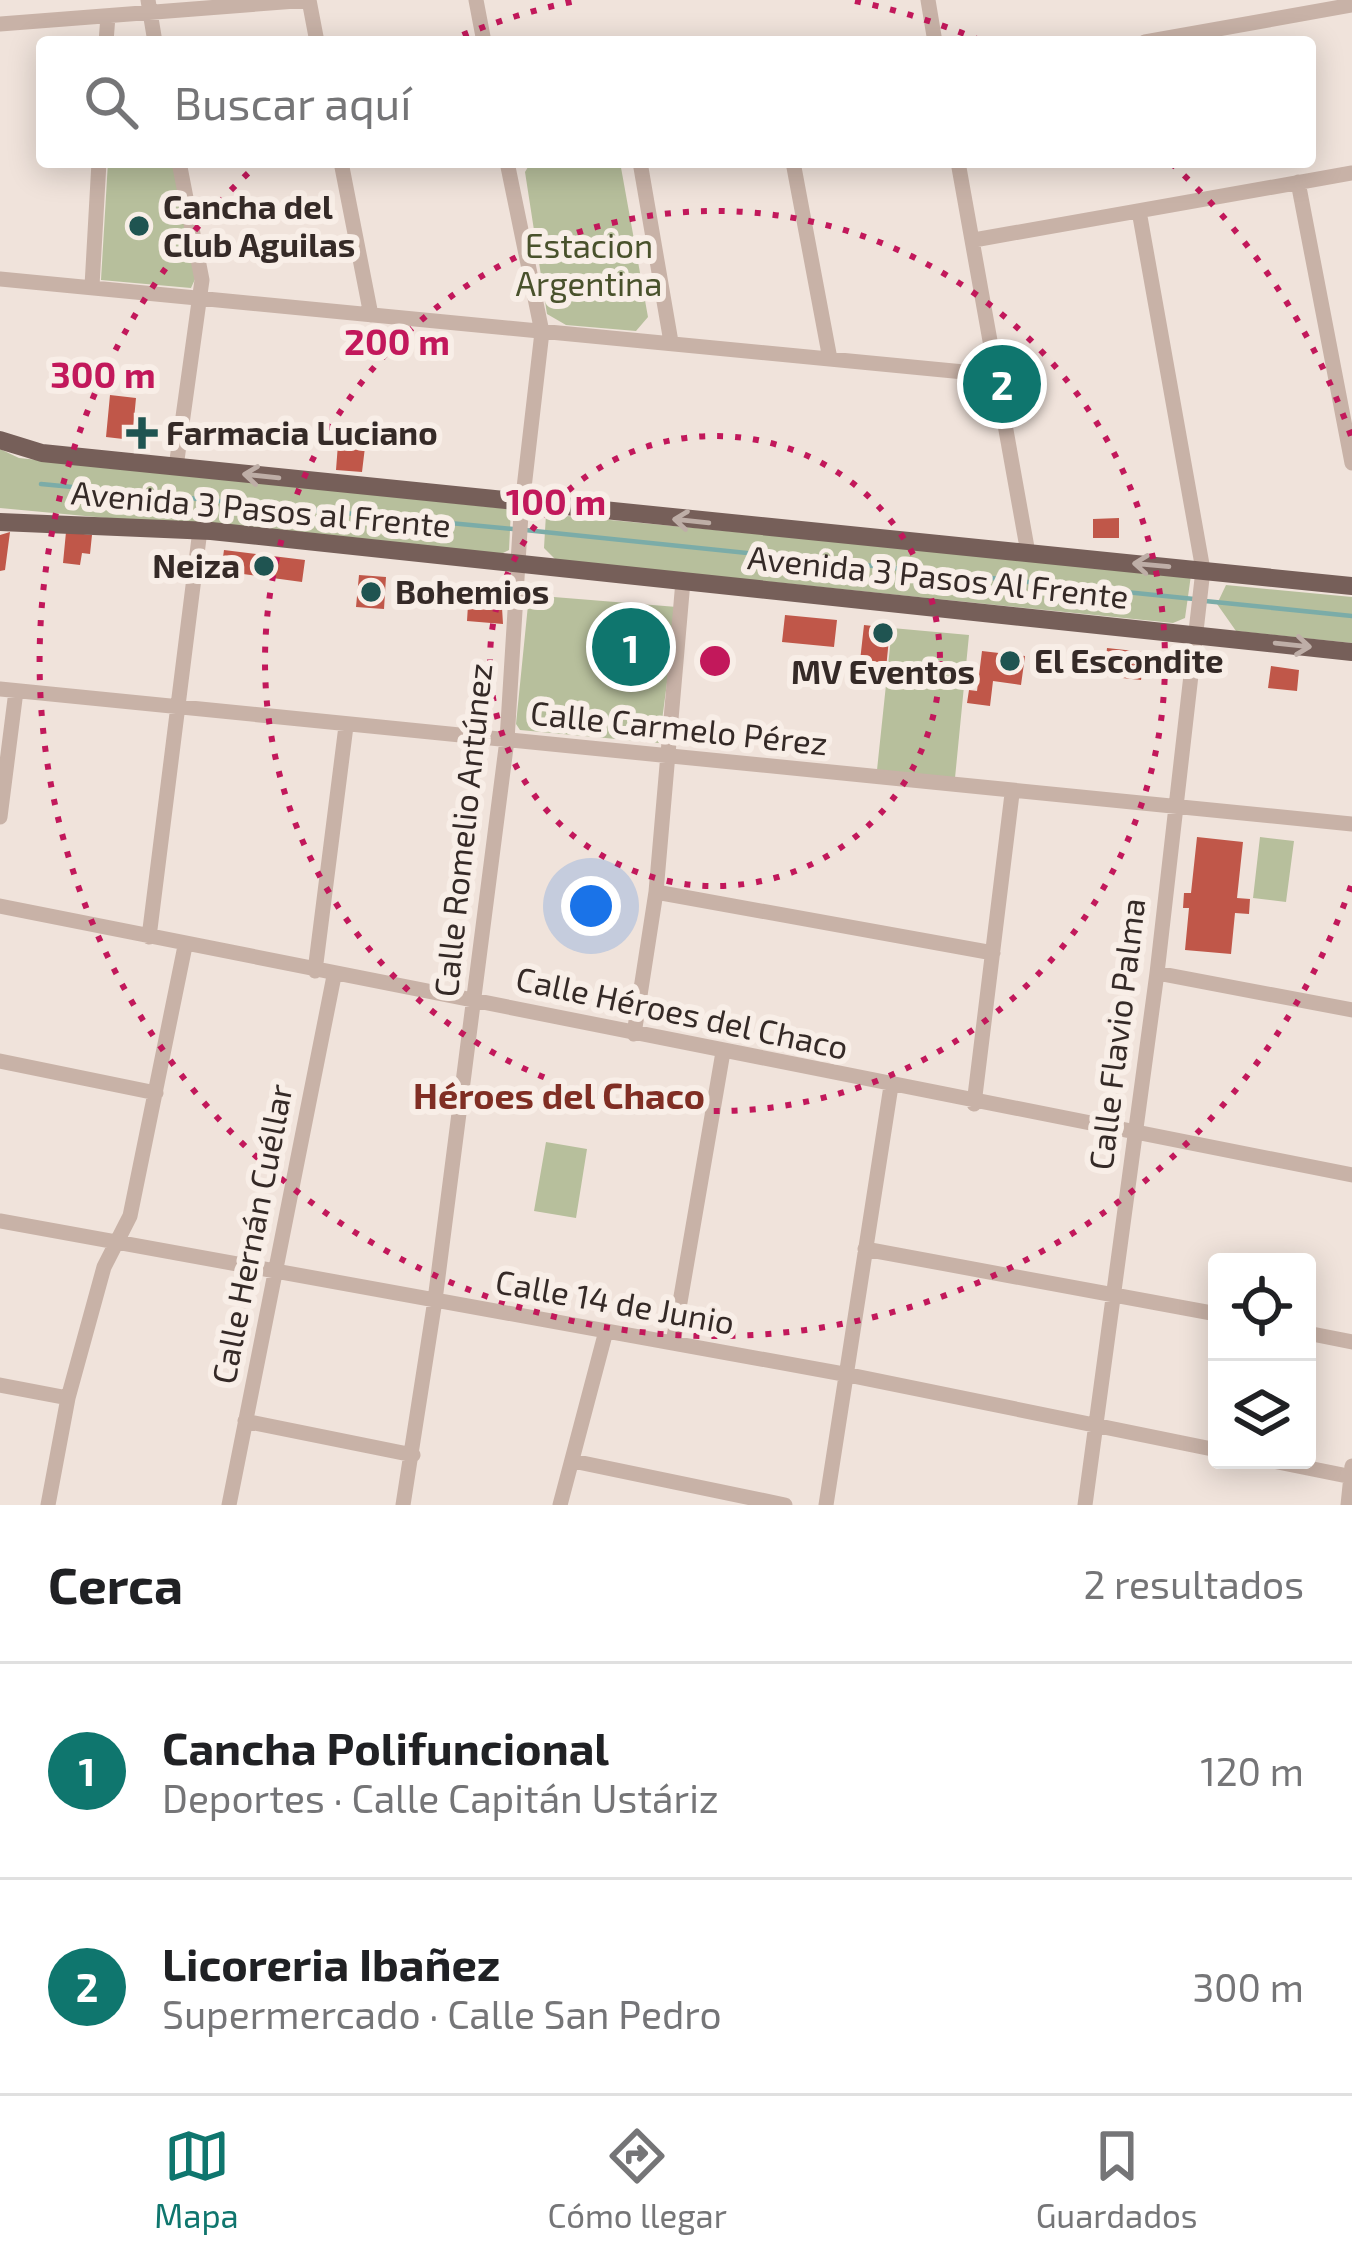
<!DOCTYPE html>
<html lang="es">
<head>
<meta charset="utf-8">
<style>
	body { margin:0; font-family:"Exo 2",sans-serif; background:#f6f6f6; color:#202124 }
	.controls { position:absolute; right:36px; bottom:36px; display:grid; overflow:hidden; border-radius:12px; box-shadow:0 6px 30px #0003 }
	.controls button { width:108px; height:108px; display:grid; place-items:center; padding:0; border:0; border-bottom:3px solid #e0e0e0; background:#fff; color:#202124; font:60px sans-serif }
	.you { position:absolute; left:591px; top:906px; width:42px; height:42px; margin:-30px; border:9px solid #fff; border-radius:50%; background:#1a73e8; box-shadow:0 0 0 18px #1a73e833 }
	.badge { display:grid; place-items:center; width:78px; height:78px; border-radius:50%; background:#0f766e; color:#fff; font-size:39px; font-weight:700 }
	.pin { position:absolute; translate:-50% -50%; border:6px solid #fff; box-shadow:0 3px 12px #0006 }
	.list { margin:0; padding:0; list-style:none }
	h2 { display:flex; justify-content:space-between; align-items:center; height:156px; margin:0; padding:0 48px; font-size:51px }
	h2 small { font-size:39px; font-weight:400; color:#757577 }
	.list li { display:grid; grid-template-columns:78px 1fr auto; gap:36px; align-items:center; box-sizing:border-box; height:216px; padding:0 48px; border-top:3px solid #e0e0e0 }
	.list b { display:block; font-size:45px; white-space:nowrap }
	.list p { margin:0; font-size:39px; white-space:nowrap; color:#757577 }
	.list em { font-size:39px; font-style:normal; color:#757577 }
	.icon { flex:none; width:66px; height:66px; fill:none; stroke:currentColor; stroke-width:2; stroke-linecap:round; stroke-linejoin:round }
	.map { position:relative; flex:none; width:1352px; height:1505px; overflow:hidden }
	.search { position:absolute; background:#fff; box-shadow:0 6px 30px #0003; left:36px; right:36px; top:36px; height:132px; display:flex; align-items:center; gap:30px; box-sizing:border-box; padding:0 42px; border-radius:12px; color:#757577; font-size:45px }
	.sheet { height:588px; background:#fff }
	nav { display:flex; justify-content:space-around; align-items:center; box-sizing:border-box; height:168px; border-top:3px solid #e0e0e0; background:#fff; font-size:33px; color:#757577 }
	nav a { display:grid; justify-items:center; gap:6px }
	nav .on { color:#0f766e }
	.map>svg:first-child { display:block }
	.green { fill:#b7bf9c }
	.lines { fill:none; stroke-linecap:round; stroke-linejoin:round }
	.stream { stroke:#7baca8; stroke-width:4.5 }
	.building { fill:#c05749 }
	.minor { stroke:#c8b2a7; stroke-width:15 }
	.major { stroke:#765f59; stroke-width:18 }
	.oneway { stroke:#beaea7 }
	.ring { fill:none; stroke:#c2185b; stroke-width:6; stroke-dasharray:6 12 }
	.poi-dot { fill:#1f5451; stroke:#f8eee7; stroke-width:4.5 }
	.labels { text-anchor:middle; stroke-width:12; stroke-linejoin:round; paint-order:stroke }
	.poi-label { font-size:33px; font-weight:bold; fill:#352a27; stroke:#f8eee7; text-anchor:start }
	.park-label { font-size:33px; fill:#49522c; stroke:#f8eee7 }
	.street-label { font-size:33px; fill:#352a27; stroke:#f8eee7 }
	.neighbourhood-label { font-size:36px; font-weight:bold; fill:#802e24; stroke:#f8eee7 }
	.centre { fill:#c2185b; stroke:#f8eee7; stroke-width:6 }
	.ring-label { font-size:36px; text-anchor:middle; font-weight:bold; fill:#c2185b; stroke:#f8eee7; stroke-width:12; stroke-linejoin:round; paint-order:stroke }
</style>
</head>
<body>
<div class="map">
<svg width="1352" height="1505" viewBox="0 0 1352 1505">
	<rect width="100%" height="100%" fill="#f0e3db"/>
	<path class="green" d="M108 162H175L196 277 191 288 101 280Z
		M531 162H620L648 317 636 331 566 325 547 314 525 172Z
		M0 449 19 458 511 509 509 550 499 555 0 508Z
		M546 514 1191 575 1185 618 1173 623 556 560 544 548Z
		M1226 585 1352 597V643L1236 631 1217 604Z
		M529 595 677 607 659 743 520 730 516 724Z
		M892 628 969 635 955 778 877 770Z
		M1260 837 1294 841 1286 902 1253 898Z
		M546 1142 587 1149 576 1218 534 1211Z"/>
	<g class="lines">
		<path class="stream" d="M41 484 513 529
			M525 530 1194 599
			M1205 601 1352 616"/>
	</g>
	<path class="building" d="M110 395 136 398 132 440 106 437Z
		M338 444 365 447 362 472 336 470Z
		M1119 518V538H1093V519Z
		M10 532 5 570 0 571V535Z
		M66 532 92 535 90 554 82 553 80 565 63 563Z
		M224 550 305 560 302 582 221 571Z
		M155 551 176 552 175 566 154 565Z
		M359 575 386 577 384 609 356 607Z
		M469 589 501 591 503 624 467 621Z
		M785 615 837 620 834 647 782 642Z
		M864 625 890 628 886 669 860 661Z
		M1107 648 1162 654 1161 666 1143 664 1141 680 1104 676Z
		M982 651 1025 656 1021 685 993 681 990 706 967 703 969 690 977 691Z
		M1271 666 1299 670 1297 691 1268 688Z
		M1197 837 1243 842 1237 898 1250 899 1249 914 1235 913 1231 954 1185 950 1189 908H1183L1184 893H1191Z"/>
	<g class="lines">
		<path class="minor" d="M148 0 155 42
			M309 0 317 42
			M476 0 484 42
			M928 0 935 42
			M0 24 309 0
			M106 42 108 16
			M1145 42 1352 5
			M341 162 371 315
			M640 162 671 342
			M793 162 830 359
			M958 162 1028 553
			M1298 182 1352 463
			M974 240 1352 173
			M0 279 995 375
			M92 286 99 162
			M176 467 202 280 179 162
			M0 689 1352 824
			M0 817 16 691
			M656 892 993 953
			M0 906 1352 1175
			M149 937 200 530
			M315 971 346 726
			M1157 973 1352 1010
			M634 1034 656 892 683 581
			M0 1061 156 1093
			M974 1104 1012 794
			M0 1221 849 1375 1217 1450
			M865 1249 1217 1314
			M1307 1333 1352 1342
			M673 1343 723 1052
			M0 1385 68 1398
			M245 1421 413 1455
			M1268 1460 1352 1477
			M573 1461 785 1505
			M48 1505 68 1398 104 1267 130 1216 185 946
			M229 1505 334 976
			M403 1505 435 1300 507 740 521 514 542 332 507 162
			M560 1505 606 1331
			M826 1505 891 1086
			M1085 1505 1157 973 1203 570 1139 211
			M1348 1505 1352 1466"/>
		<path class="major" d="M0 440 42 453 1352 586
			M0 522 211 531 1352 652"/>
	</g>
	<defs><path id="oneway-shaft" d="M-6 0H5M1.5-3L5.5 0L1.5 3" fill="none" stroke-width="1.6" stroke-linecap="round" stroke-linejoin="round" transform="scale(3)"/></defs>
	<g class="oneway">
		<use href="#oneway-shaft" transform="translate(261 476) rotate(-174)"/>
		<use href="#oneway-shaft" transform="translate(691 521) rotate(-174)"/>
		<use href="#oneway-shaft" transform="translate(1151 565) rotate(-175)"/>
		<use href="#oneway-shaft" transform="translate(1293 645) rotate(6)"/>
	</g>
	<g class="ring">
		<circle cx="715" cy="661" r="225"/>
		<circle cx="715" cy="661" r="450"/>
		<path d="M1351 886A675 675 0 1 1 259 163M446 42A675 675 0 0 1 575 1M855 1A675 675 0 0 1 984 42M1171 163A675 675 0 0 1 1351 436"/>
	</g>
	<g class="poi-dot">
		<circle cx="139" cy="226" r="12"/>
		<path d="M136 415h12v12h12v12h-12v12h-12v-12h-12v-12h12z"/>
		<circle cx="264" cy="566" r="12"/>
		<circle cx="371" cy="592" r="12"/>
		<circle cx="883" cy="633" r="12"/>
		<circle cx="1010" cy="661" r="12"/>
	</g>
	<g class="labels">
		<g class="poi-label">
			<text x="163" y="219">Cancha del<tspan x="163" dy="38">Club Aguilas</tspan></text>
			<text x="166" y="445">Farmacia Luciano</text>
			<text x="240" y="578" text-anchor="end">Neiza</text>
			<text x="395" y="604">Bohemios</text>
			<text x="1034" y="673">El Escondite</text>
			<text x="883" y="684" text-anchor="middle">MV Eventos</text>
		</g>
		<g class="park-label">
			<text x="589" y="258">Estacion<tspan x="589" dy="38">Argentina</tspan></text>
		</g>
		<g class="street-label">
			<text transform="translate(261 509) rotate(5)" y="12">Avenida 3 Pasos al Frente</text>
			<text transform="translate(938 577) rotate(6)" y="12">Avenida 3 Pasos Al Frente</text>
			<text transform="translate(679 728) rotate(6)" y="12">Calle Carmelo Pérez</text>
			<text transform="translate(463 830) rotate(-84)" y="12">Calle Romelio Antúnez</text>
			<text transform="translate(682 1013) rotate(12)" y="12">Calle Héroes del Chaco</text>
			<text transform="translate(1117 1034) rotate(-83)" y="12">Calle Flavio Palma</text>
			<text transform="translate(252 1234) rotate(-79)" y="12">Calle Hernán Cuéllar</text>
			<text transform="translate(615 1302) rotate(10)" y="12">Calle 14 de Junio</text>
		</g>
		<g class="neighbourhood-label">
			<text x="559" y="1109">Héroes del Chaco</text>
		</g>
	</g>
	<circle cx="715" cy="661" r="18" class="centre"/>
	<g class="ring-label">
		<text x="397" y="355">200 m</text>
		<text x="103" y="388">300 m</text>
		<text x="556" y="515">100 m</text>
	</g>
</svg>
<div class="controls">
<button><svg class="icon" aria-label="locate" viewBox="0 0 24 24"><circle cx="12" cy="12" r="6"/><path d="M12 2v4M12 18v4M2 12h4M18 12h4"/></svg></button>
<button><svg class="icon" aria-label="layers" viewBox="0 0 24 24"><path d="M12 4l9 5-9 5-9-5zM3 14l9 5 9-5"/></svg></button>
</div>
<div class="you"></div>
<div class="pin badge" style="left:631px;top:647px">1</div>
<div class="pin badge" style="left:1002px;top:384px">2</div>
<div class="search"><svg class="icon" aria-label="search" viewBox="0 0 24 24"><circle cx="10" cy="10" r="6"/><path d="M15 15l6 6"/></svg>Buscar aquí</div>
</div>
<section class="sheet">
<h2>Cerca<small>2 resultados</small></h2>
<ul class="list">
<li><span class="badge">1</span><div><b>Cancha Polifuncional</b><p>Deportes · Calle Capitán Ustáriz</p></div><em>120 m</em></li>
<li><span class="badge">2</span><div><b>Licoreria Ibañez</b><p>Supermercado · Calle San Pedro</p></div><em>300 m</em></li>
</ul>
</section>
<nav>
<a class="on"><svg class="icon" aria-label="map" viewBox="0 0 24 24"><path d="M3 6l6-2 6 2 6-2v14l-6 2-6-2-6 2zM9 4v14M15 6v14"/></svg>Mapa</a>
<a><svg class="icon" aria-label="directions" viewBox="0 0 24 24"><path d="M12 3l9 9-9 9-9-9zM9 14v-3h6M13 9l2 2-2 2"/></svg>Cómo llegar</a>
<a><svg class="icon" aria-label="saved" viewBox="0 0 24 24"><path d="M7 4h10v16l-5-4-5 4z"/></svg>Guardados</a>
</nav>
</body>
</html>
